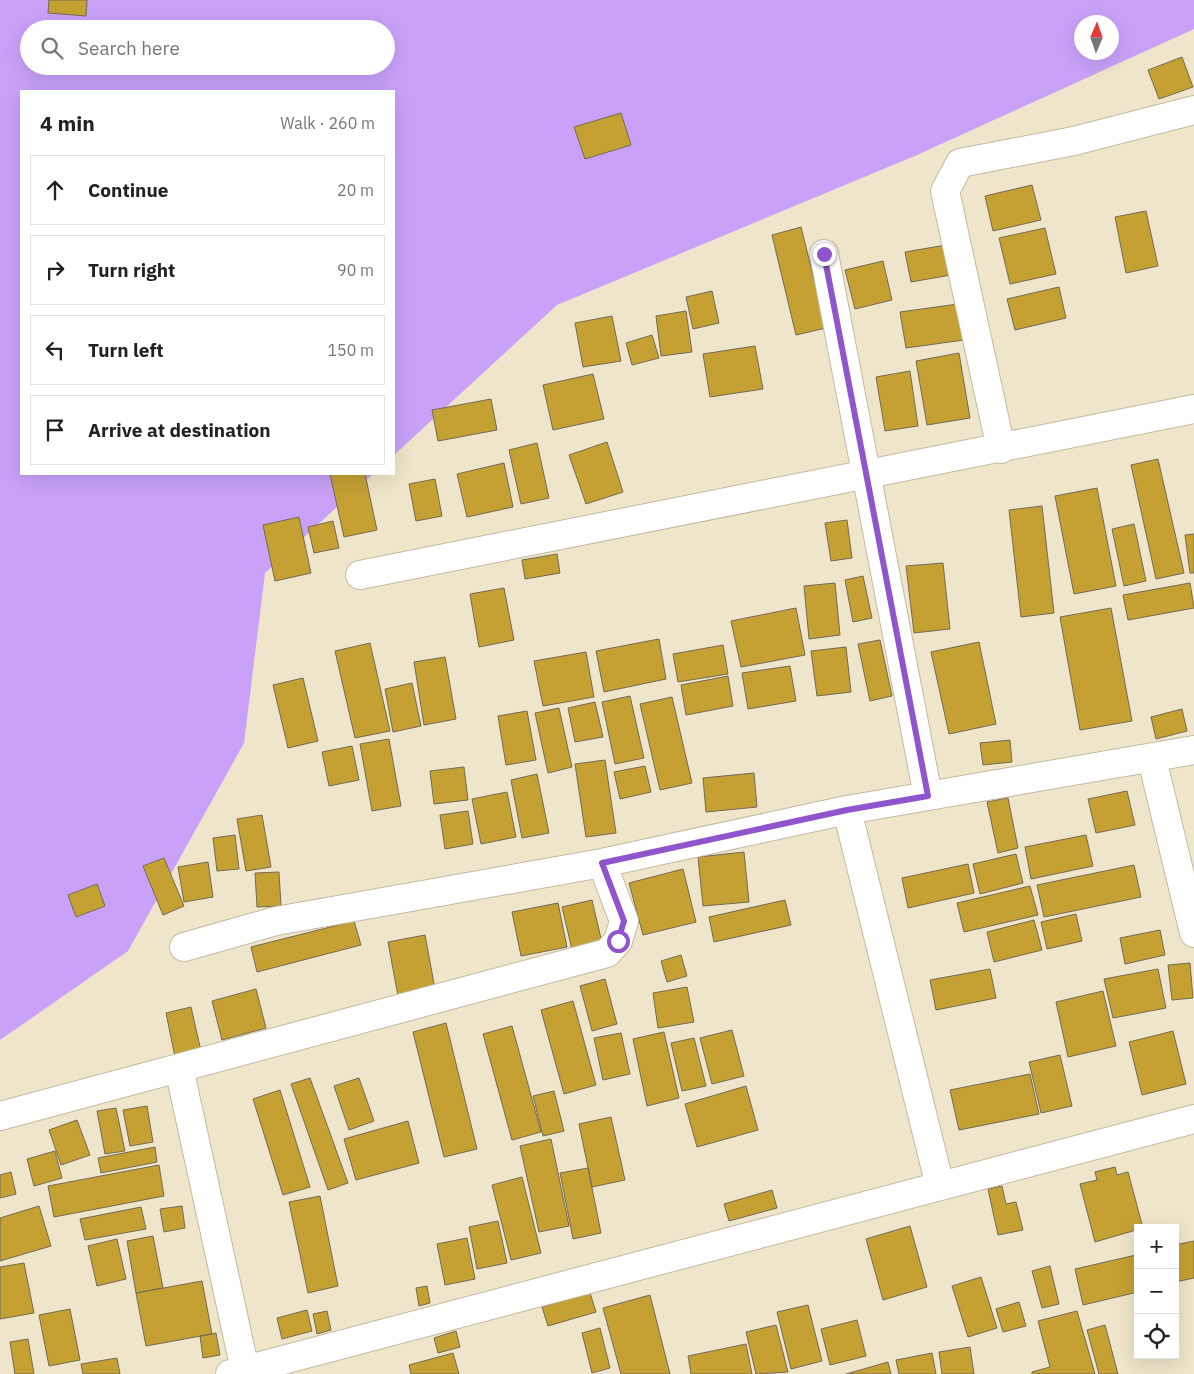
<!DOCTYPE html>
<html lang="en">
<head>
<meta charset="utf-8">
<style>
	body { margin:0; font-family:"IBM Plex Sans",sans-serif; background:#f6f6f6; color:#202124 }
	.controls { position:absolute; right:15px; bottom:15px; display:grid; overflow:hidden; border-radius:0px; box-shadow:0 5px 20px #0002 }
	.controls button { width:45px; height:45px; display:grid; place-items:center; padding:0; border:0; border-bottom:1px solid #e0e0e0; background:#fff; color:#202124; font:25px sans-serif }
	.compass { position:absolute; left:1074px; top:15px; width:45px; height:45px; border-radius:50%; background:#fff; box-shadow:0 5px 20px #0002; rotate:2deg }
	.stop { position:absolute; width:15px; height:15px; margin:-11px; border:4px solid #9055cc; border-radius:50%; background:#fff }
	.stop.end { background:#9055cc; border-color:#fff; box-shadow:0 1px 5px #0008 }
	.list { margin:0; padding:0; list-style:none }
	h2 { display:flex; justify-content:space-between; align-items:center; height:65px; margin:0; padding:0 20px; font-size:21px }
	h2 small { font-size:16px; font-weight:400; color:#757577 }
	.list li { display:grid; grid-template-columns:32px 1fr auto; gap:15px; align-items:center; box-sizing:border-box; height:70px; margin:0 10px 10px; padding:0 10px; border:1px solid #e0e0e0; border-radius:0px }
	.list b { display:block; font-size:19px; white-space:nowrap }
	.list em { font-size:16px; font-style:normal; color:#757577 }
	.icon { flex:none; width:28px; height:28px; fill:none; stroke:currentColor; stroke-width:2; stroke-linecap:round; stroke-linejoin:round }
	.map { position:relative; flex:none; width:1194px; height:1374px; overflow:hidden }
	.search { position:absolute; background:#fff; box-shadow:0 5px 20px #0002; left:20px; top:20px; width:375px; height:55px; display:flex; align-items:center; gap:12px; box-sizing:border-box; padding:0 18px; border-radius:28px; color:#757577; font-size:19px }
	.panel { position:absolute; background:#fff; box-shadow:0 5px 20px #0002; left:20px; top:90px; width:375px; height:385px; border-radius:0px }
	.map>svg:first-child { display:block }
	.forest { fill:#c9a1f9; fill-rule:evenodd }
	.building { fill:#c5a134; stroke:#736a53 }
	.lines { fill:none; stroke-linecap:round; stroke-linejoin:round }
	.minor-casing { stroke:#c3baa0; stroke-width:30 }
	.minor { stroke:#fff; stroke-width:28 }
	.route { stroke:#9055cc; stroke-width:6 }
</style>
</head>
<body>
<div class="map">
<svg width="1194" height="1374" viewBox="0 0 1194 1374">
	<rect width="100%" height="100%" fill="#efe5ca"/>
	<path class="forest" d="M0 0H1194V29L917 155 557 305 394 455V91H21V474H373L265 573 244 743 128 951 0 1040ZM1082 22H1112V52H1082ZM29 29H386V66H29Z"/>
	<path class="building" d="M49 0H87L86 16 48 13Z
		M1182 57 1193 87 1159 99 1148 70Z
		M621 113 631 145 585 159 574 127Z
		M1032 185 1041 220 993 231 985 196Z
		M1146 211 1158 266 1126 273 1115 217Z
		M801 227 826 328 796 335 772 235Z
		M1045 228 1056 274 1010 284 999 238Z
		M946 245 951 275 911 282 905 252Z
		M883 261 892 300 855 309 845 270Z
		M1059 287 1066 318 1015 330 1007 299Z
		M712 291 719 323 693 329 686 297Z
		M958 304 964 340 906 348 900 312Z
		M686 311 692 352 661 356 656 316Z
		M612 316 621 361 583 367 575 323Z
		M652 335 659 358 632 365 626 343Z
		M755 346 763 389 710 397 703 354Z
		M959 353 970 418 927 425 916 361Z
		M910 371 918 426 885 431 876 377Z
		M593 374 604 419 553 430 543 385Z
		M491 399 497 430 438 441 432 410Z
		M607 442 623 492 586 504 569 455Z
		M537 443 549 498 521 504 509 450Z
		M1158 459 1184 573 1156 579 1131 465Z
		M504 463 513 507 467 517 457 474Z
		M330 474H365L377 530 344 537Z
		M435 479 442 516 416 521 409 484Z
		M1097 488 1116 586 1074 594 1055 496Z
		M1042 506 1054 613 1021 617 1009 510Z
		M299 517 311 573 275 581 263 525Z
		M847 520 852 558 831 561 825 523Z
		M333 521 339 548 314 553 308 527Z
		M1134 524 1146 581 1124 586 1112 529Z
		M1194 534V573H1190L1185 535Z
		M557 554 560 573 525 579 522 560Z
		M943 563 950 629 914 633 906 566Z
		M863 576 872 618 853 622 845 580Z
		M835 583 840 635 809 639 804 586Z
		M1190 583 1194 608 1128 620 1123 595Z
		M504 588 514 640 479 647 470 594Z
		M796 608 805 655 741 667 731 621Z
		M1111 608 1132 721 1080 730 1060 617Z
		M659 639 666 679 604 692 596 651Z
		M880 640 892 696 870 701 858 644Z
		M979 642 996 724 949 734 931 652Z
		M370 643 390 731 355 738 335 651Z
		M723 645 728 674 678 682 673 654Z
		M846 647 851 692 817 696 811 651Z
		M586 652 594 697 543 706 534 661Z
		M445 657 456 719 424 725 414 662Z
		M790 666 796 701 748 709 742 673Z
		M728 676 733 706 686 715 681 685Z
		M303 678 318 741 288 748 273 685Z
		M412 683 421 726 393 732 385 689Z
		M630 696 644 758 615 764 602 702Z
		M672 697 692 783 660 790 640 704Z
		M595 702 603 737 575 742 568 708Z
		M559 708 572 767 548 773 535 713Z
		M1182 709 1187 731 1156 739 1151 717Z
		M527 711 536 760 506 765 498 716Z
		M389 739 401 806 372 811 360 744Z
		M1010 740 1012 762 983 765 980 743Z
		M352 746 359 780 329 786 322 752Z
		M605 760 616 833 586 837 575 764Z
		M645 766 651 792 620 799 614 772Z
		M464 767 468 800 434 804 430 771Z
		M754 773 757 807 706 812 703 778Z
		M537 774 549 833 522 838 511 780Z
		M1127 791 1135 825 1096 833 1088 799Z
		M507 792 516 837 481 844 472 799Z
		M1008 798 1018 848 998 853 987 802Z
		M468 811 473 844 445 849 440 815Z
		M262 815 271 867 246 871 237 819Z
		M235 835 239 869 217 871 213 838Z
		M1086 835 1093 866 1031 879 1025 847Z
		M744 852 749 902 703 906 698 857Z
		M1016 854 1023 883 980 894 973 864Z
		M164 858 184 906 163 915 143 866Z
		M208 862 213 897 184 902 178 867Z
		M968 864 974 893 908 908 902 878Z
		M1134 865 1141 897 1044 917 1037 885Z
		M683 869 696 922 643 935 629 883Z
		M279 872 281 906 257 907 255 873Z
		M97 884 105 906 76 917 68 895Z
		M1030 886 1038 915 964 932 957 903Z
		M592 900 603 947 573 954 562 907Z
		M785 900 791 925 714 942 709 917Z
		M558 903 567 947 521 956 512 912Z
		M1076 914 1082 941 1047 949 1041 922Z
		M1034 920 1042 950 994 962 987 932Z
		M354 921 361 945 257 972 251 947Z
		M1160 930 1165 955 1125 964 1120 938Z
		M425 935 435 989 398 996 388 942Z
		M681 955 687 976 667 982 661 961Z
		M1190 963 1193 998 1172 1000 1168 965Z
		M990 969 996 998 936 1010 930 980Z
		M1158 969 1166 1008 1113 1018 1104 979Z
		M605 979 617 1024 592 1031 580 986Z
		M687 987 694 1022 658 1028 653 993Z
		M256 989 266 1028 222 1040 212 1001Z
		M1103 991 1116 1046 1068 1057 1056 1002Z
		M573 1001 596 1085 564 1094 541 1010Z
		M191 1007 201 1051 175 1057 166 1013Z
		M446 1023 477 1149 444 1157 413 1032Z
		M512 1026 541 1132 512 1140 483 1034Z
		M732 1030 744 1076 712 1084 700 1038Z
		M1173 1031 1186 1084 1142 1095 1129 1042Z
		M664 1032 679 1098 647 1106 633 1039Z
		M621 1033 630 1074 603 1080 594 1038Z
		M694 1038 706 1086 682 1091 671 1043Z
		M1060 1055 1072 1106 1041 1113 1029 1062Z
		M1030 1074 1039 1114 959 1130 950 1090Z
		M310 1078 348 1183 328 1190 291 1084Z
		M359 1078 374 1121 349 1130 334 1086Z
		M746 1086 758 1130 697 1147 685 1104Z
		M280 1090 310 1187 283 1195 253 1099Z
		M554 1091 564 1131 543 1136 533 1096Z
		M147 1106 153 1142 130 1146 123 1110Z
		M116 1108 125 1151 105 1154 97 1111Z
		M611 1117 625 1180 592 1187 579 1124Z
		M77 1120 90 1155 61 1165 49 1130Z
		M408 1121 419 1163 356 1180 344 1139Z
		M551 1139 569 1226 539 1232 520 1146Z
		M155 1147 157 1162 101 1173 98 1158Z
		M55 1151 62 1178 34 1186 27 1159Z
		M159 1165 164 1196 54 1217 48 1186Z
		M1115 1167 1117 1175 1128 1172 1143 1228 1095 1242 1080 1184 1097 1180 1095 1172Z
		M588 1168 601 1233 573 1239 560 1173Z
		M11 1172 16 1194 0 1198V1175Z
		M522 1177 541 1253 511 1260 492 1185Z
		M1002 1186 1006 1204 1016 1202 1023 1230 998 1235 988 1189Z
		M772 1190 777 1208 729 1221 724 1204Z
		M320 1196 338 1286 308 1293 289 1202Z
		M39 1206 51 1246 0 1261V1218Z
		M182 1206 185 1228 164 1232 160 1209Z
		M141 1207 146 1229 85 1240 80 1219Z
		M498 1221 507 1263 477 1269 469 1227Z
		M910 1226 927 1287 883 1300 866 1239Z
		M153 1236 163 1288 136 1293 127 1241Z
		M467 1238 475 1279 445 1285 437 1244Z
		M117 1239 126 1279 97 1286 88 1246Z
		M1194 1241V1278L1175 1282V1245Z
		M1136 1255 1138 1292 1083 1305 1075 1269Z
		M24 1263 34 1313 0 1319V1267Z
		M1050 1266 1059 1304 1042 1308 1032 1271Z
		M981 1277 997 1328 968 1337 952 1286Z
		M202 1281 212 1334 146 1346 136 1293Z
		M427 1286 430 1303 419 1306 416 1288Z
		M590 1293 596 1312 548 1326 542 1307Z
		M650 1295 670 1374H621L603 1308Z
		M1019 1302 1026 1326 1003 1332 996 1309Z
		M808 1305 822 1361 791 1369 777 1312Z
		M70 1309 80 1360 49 1366 39 1315Z
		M307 1310 312 1331 282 1339 277 1318Z
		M327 1311 331 1330 317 1334 313 1314Z
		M1077 1311 1095 1374H1032V1372L1050 1367 1038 1321Z
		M857 1320 866 1356 830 1365 821 1329Z
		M776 1325 788 1372 756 1374 746 1332Z
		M1105 1325 1118 1374H1099L1087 1330Z
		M600 1328 610 1368 592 1373 582 1333Z
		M456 1331 460 1347 438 1353 434 1338Z
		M216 1333 220 1355 203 1358 200 1336Z
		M28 1339 34 1374H15L10 1342Z
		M746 1344 752 1374H691L688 1356Z
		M970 1347 974 1374H942L939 1352Z
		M453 1353 459 1374H411L409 1365Z
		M932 1353 936 1374H899L896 1360Z
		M117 1358 120 1374H83L81 1364Z
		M888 1362 891 1374H846Z"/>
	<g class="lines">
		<g class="minor-casing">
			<path id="minor" d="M824 254 928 796
				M1001 449 945 191 960 163 1074 141 1194 110
				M360 575 1194 409
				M1152 759 1194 933
				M847 810 940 1186
				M184 947 276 921 602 863 847 810 1194 750
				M179 1068 245 1370
				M0 1116 607 953 618 941 624 921 602 863
				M230 1374 1194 1119"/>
		</g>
		<use href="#minor" class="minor"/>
	</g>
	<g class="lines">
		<path class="route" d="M618 941 624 921 602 863 847 810 928 796 824 254"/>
	</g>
</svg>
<div class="controls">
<button>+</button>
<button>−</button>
<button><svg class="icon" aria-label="locate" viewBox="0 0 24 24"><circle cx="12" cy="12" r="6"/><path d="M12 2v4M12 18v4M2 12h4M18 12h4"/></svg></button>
</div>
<svg class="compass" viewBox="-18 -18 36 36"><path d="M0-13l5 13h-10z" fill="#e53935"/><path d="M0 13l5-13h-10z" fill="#757577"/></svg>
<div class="stop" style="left:618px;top:941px"></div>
<div class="stop end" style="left:824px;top:254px"></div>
<div class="search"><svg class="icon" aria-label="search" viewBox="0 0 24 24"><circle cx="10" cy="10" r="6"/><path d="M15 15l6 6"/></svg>Search here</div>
<section class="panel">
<h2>4 min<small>Walk · 260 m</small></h2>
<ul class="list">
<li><svg class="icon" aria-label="ahead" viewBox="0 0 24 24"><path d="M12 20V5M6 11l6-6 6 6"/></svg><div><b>Continue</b></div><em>20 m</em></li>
<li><svg class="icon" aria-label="right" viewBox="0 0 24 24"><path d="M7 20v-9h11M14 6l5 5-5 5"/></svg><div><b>Turn right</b></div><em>90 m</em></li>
<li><svg class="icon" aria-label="left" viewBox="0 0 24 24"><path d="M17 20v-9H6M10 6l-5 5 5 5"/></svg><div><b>Turn left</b></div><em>150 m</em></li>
<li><svg class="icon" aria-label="arrive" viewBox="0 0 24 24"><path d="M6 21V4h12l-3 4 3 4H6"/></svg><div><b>Arrive at destination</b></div></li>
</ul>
</section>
</div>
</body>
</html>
